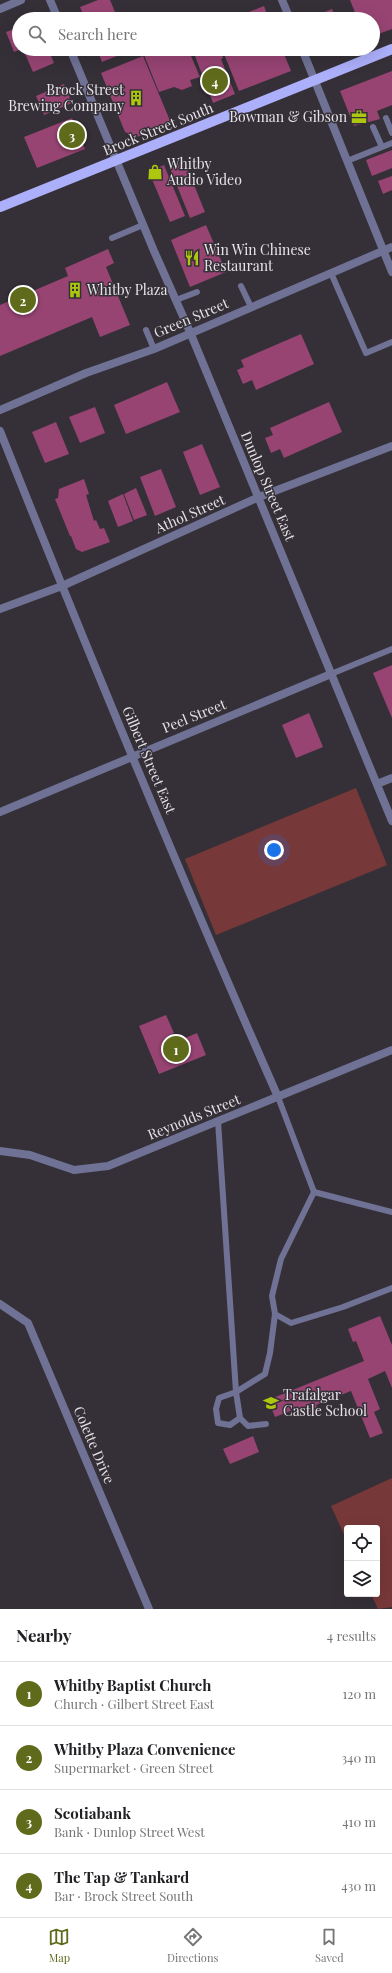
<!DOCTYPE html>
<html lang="en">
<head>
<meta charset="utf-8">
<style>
	body { margin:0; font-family:"Playfair Display",serif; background:#f2f2f2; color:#202124 }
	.controls { position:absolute; right:12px; bottom:12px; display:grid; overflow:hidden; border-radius:4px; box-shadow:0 4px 16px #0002 }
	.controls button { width:36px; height:36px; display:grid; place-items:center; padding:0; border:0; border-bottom:1px solid #e0e0e0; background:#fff; color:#202124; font:20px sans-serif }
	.you { position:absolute; left:274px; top:850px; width:14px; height:14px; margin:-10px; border:3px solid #fff; border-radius:50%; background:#1a73e8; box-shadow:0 0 0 6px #1a73e833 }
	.badge { display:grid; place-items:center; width:26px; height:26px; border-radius:50%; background:#5f6b1b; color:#fff; font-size:13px; font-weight:700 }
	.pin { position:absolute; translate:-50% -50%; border:2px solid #fff; box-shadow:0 1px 4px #0006 }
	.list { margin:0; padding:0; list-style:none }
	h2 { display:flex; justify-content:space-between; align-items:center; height:52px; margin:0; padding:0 16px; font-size:17px }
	h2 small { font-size:13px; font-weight:400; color:#757577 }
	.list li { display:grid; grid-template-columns:26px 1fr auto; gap:12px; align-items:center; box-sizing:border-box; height:64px; padding:0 16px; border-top:1px solid #e0e0e0 }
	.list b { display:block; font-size:15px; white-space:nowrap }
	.list p { margin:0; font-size:13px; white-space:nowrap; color:#757577 }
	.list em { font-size:13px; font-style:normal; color:#757577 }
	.icon { flex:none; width:22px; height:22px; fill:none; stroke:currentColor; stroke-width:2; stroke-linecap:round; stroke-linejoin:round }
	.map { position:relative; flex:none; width:392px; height:1609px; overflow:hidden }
	.search { position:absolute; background:#fff; box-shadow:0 4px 16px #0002; left:12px; right:12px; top:12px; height:44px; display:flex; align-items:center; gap:10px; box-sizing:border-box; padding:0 14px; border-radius:22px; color:#757577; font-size:15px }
	.sheet { height:308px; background:#fff }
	nav { display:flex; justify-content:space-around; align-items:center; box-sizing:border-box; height:56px; border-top:1px solid #e0e0e0; background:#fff; font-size:11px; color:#757577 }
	nav a { display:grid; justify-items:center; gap:2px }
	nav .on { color:#5f6b1b }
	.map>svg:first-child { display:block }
	.green { fill:#773839 }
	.building { fill:#974473 }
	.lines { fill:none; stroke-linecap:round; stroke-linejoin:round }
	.lane { stroke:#6f7195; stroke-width:6 }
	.street { stroke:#6f7195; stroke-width:8 }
	.primary { stroke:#acaff9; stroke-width:10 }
	.labels { text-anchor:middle; stroke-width:3; stroke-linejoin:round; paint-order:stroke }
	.poi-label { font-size:14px; fill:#e6e3e8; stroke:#353037; text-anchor:start }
	.street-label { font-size:14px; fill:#e6e3e8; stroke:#353037 }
</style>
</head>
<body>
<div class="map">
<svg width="392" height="1609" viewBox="0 0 392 1609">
	<rect width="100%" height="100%" fill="#353037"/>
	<path class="green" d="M356 788 387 865 216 935 185 859Z
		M392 1478V1607L378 1609 371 1594H377V1528H347V1541L331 1506Z"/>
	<path class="building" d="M98 0H110L118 19H85L80 7Z
		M350 0H392V29L373 36V19H345L356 15Z
		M264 6 268 17 263 19H231Z
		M332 9 336 19H308Z
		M15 29V31L19 29V50L14 52 6 32Z
		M23 49H48L54 63 33 72Z
		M97 49H121L122 54 102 62Z
		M144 49H188L200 77 190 80 192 86 182 90 174 87 159 92 142 50Z
		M195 49H220L223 58 221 59 235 94 213 103 195 56 197 55Z
		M222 49H234L236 54 249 49H282L291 71 239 91Z
		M143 56 171 123 137 137 125 132 101 73Z
		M392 71V105L377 111 380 119 354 126 340 91Z
		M64 84 72 103 44 115 36 96Z
		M72 118 85 149 37 168 24 137Z
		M392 150V168L372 176 366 160Z
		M184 160 205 212 190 218 169 166Z
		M164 165 185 216 170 222 149 172Z
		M392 176V190L383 194 378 181Z
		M206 225 226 272 190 287 171 240Z
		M108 249 114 263 106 267 130 325 100 337 92 317 0 356V305L68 276 65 268Z
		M301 334 314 364 256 390 252 380 243 384 237 370 244 367 241 360Z
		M167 382 180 412 126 434 114 405Z
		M329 402 342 432 284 458 280 449 271 453 265 438 273 435 270 428Z
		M95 407 105 433 80 443 69 417Z
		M56 422 69 454 45 463 32 432Z
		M202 444 220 487 200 495 183 452Z
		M161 469 176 507 155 516 140 477Z
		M84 479 89 494 86 495 94 521 96 520 100 529 104 528 110 542 82 552 76 549 71 536H70L55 499 58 498 59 489Z
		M136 488 147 515 134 520 124 494Z
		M123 494 133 521 118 527 108 501Z
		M392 665V718L373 673Z
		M309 713 323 747 296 758 282 725Z
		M166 1015 174 1033 168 1036 171 1044 197 1033 206 1055 159 1074 139 1026Z
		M380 1316 392 1345V1388L385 1371 368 1379 380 1409 374 1412 383 1433 370 1438 351 1391 316 1405 319 1413 315 1415 301 1416 298 1408 275 1417 268 1400 364 1361 356 1341 353 1342 348 1329Z
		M253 1436 259 1452 230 1464 223 1449Z"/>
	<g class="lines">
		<path class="lane" d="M386 118 392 133
			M373 127 382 147
			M347 161 392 143
			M112 238 143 225
			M331 273 366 353 392 342
			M241 286 251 307
			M176 300 197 292
			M146 330 154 349
			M331 674 392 649
			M278 1097 314 1192 281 1259 272 1296 275 1314 291 1323 343 1307 392 1288
			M218 1121 236 1392 240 1418 248 1426 266 1424
			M314 1192 392 1212
			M240 1418 230 1425 218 1423 216 1409 219 1398 236 1392 265 1374 270 1353 275 1314"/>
		<path class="street" d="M50 0 58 19
			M282 0 290 19
			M0 9 21 0
			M70 49 154 251 190 332 392 821
			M302 49 392 272
			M0 410 86 373 154 349 392 247
			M0 431C89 655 181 877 278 1097
			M0 609 62 586 259 497 392 446
			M377 784 392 778
			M0 812 331 674
			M0 1151 30 1155 74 1170 108 1166 392 1050
			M0 1304 28 1323 149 1609"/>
		<path class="primary" d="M0 207 392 49"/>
	</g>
	<defs>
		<g id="building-bare" transform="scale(1.2)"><path d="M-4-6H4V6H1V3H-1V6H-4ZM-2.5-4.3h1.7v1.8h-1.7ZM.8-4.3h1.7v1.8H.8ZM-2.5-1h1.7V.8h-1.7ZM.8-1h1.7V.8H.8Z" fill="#adc60f" stroke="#353037" stroke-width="2.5" paint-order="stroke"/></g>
		<g id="office-bare" transform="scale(1.2)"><path d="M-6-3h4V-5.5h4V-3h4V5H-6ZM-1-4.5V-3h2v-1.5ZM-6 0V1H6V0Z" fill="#adc60f" stroke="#353037" stroke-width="2.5" paint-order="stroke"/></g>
		<g id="shop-bare" transform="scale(1.2)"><path d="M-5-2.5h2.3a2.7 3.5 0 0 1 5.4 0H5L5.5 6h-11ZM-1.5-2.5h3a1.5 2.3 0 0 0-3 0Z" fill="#adc60f" stroke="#353037" stroke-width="2.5" paint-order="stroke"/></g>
		<g id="restaurant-bare" transform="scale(1.2)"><path d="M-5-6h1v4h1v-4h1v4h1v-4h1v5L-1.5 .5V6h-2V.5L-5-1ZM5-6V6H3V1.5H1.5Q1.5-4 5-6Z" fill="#adc60f" stroke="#353037" stroke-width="2.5" paint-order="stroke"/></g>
		<g id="school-bare" transform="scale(1.2)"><path d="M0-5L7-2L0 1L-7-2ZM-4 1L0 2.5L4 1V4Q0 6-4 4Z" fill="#adc60f" stroke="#353037" stroke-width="2.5" paint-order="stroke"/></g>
	</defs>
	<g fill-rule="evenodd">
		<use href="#building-bare" x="136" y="98"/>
		<use href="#office-bare" x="359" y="117"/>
		<use href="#shop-bare" x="155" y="172"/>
		<use href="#restaurant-bare" x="192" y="258"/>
		<use href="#building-bare" x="75" y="290"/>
		<use href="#school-bare" x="271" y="1403"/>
	</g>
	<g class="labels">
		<g class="poi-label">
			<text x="124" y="95" text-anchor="end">Brock Street<tspan x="124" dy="16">Brewing Company</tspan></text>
			<text x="347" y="122" text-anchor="end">Bowman &amp; Gibson</text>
			<text x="167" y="169">Whitby<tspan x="167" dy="16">Audio Video</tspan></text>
			<text x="204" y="255">Win Win Chinese<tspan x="204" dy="16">Restaurant</tspan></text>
			<text x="87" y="295">Whitby Plaza</text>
			<text x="283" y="1400">Trafalgar<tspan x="283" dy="16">Castle School</tspan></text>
		</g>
		<g class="street-label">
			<text transform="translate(158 129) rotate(-22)" y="5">Brock Street South</text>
			<text transform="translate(191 318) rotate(-23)" y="5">Green Street</text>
			<text transform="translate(268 486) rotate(67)" y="5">Dunlop Street East</text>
			<text transform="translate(190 514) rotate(-24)" y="5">Athol Street</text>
			<text transform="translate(194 716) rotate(-22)" y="5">Peel Street</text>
			<text transform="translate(149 760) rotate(67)" y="5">Gilbert Street East</text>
			<text transform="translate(194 1117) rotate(-22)" y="5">Reynolds Street</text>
			<text transform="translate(94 1445) rotate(67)" y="5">Colette Drive</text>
		</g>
	</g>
</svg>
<div class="controls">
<button><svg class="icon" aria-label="locate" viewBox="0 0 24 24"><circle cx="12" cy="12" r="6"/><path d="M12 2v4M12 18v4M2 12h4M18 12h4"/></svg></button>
<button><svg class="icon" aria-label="layers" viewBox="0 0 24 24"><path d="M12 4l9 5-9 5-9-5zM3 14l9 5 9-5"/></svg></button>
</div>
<div class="you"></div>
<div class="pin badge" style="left:176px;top:1049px">1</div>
<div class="pin badge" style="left:23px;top:300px">2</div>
<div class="pin badge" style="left:72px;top:135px">3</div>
<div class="pin badge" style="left:215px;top:81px">4</div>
<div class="search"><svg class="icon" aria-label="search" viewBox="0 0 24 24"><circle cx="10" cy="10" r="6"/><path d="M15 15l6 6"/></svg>Search here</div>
</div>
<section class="sheet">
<h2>Nearby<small>4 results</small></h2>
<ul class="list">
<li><span class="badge">1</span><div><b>Whitby Baptist Church</b><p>Church · Gilbert Street East</p></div><em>120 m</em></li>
<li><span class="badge">2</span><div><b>Whitby Plaza Convenience</b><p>Supermarket · Green Street</p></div><em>340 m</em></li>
<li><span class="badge">3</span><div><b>Scotiabank</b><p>Bank · Dunlop Street West</p></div><em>410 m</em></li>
<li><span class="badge">4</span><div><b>The Tap &amp; Tankard</b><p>Bar · Brock Street South</p></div><em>430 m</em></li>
</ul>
</section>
<nav>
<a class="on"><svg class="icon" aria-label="map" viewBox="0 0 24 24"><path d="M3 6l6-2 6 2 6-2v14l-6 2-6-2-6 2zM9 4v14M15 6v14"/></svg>Map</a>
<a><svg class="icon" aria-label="directions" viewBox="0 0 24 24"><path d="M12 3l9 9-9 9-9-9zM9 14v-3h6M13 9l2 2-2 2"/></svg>Directions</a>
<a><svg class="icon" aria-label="saved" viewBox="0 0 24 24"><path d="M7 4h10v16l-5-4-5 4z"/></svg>Saved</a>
</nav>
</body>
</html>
